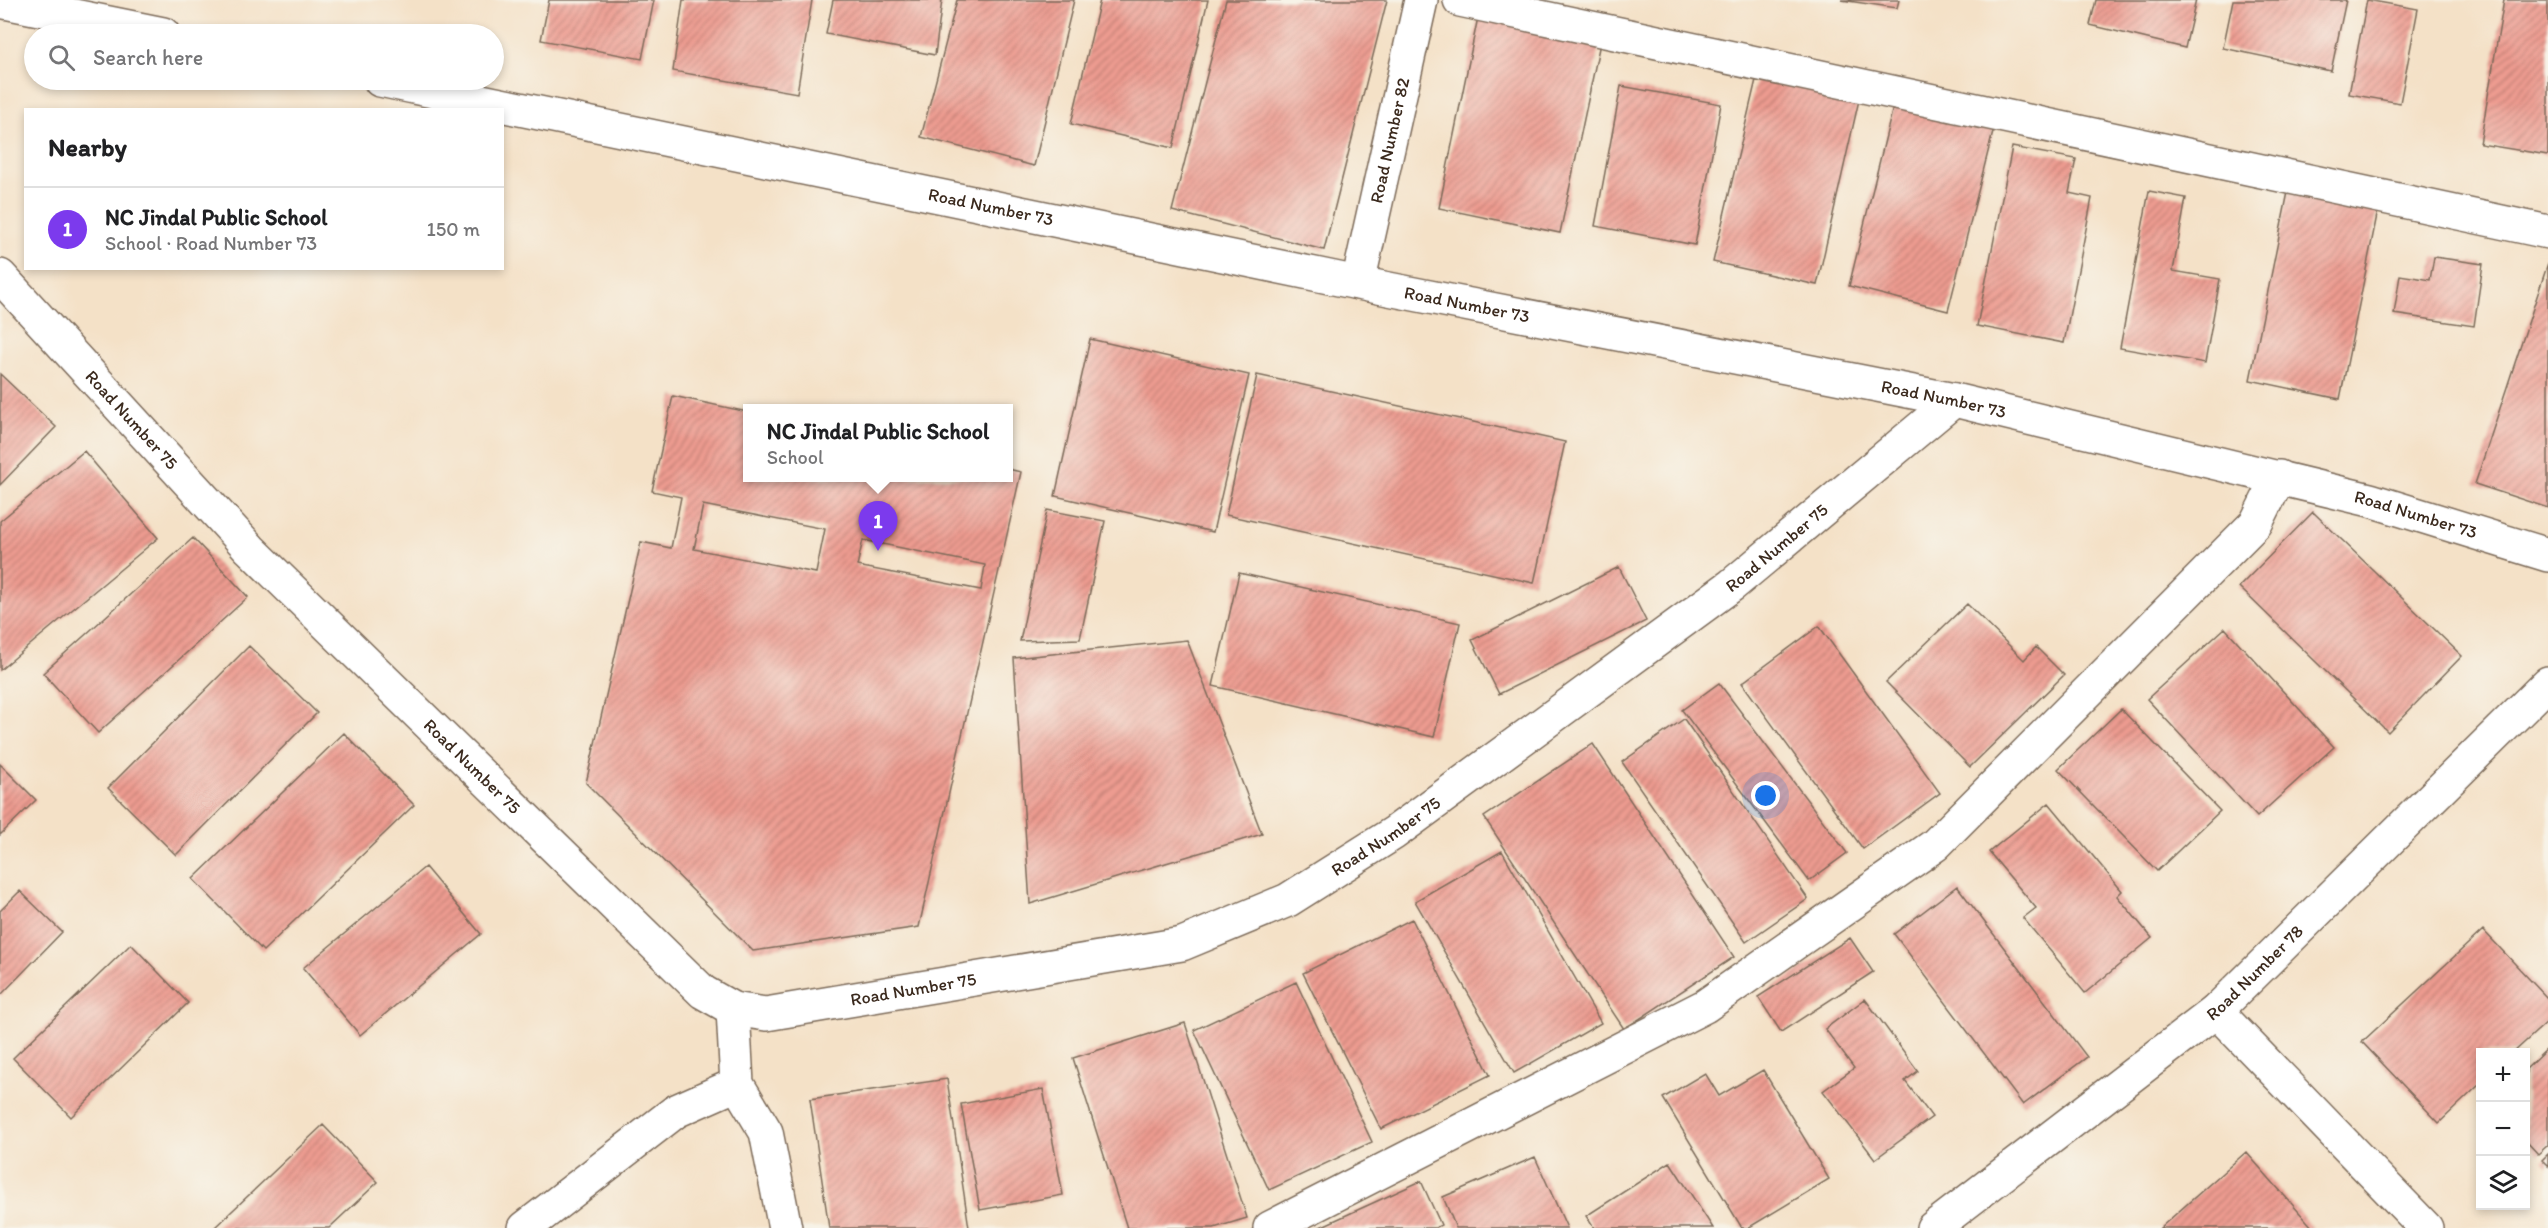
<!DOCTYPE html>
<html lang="en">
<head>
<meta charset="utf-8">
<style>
	body { margin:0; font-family:Itim,sans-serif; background:#f2f2f2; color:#202124 }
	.controls { position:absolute; right:18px; bottom:18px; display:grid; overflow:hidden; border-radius:0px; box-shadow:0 3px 9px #0003 }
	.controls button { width:54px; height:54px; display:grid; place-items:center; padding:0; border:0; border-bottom:2px solid #e0e0e0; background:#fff; color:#202124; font:30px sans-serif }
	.you { position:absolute; left:1766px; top:796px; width:21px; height:21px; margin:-15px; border:4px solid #fff; border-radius:50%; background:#1a73e8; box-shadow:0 0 0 9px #1a73e833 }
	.badge { display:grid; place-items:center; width:39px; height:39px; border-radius:50%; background:#7c3aed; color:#fff; font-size:20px; font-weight:700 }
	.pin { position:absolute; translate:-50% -50px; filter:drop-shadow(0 2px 3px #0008) }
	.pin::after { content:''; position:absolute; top:32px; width:21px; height:18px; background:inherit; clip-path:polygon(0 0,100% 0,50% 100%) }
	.popup { position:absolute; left:743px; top:404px; width:270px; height:78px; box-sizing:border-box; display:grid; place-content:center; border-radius:0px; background:#fff; filter:drop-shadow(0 2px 4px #0005); font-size:20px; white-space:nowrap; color:#757577 }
	.popup b { font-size:22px; color:#202124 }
	.popup::after { content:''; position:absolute; left:50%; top:100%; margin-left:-12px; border:12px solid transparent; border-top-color:#fff }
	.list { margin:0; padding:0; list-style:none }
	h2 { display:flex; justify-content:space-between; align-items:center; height:78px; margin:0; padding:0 24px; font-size:26px }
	h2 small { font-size:20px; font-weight:400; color:#757577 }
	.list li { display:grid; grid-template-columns:39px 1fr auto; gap:18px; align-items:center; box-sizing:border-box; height:84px; padding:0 24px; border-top:2px solid #e0e0e0 }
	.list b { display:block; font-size:22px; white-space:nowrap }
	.list p { margin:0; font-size:20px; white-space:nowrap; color:#757577 }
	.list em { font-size:20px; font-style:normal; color:#757577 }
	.icon { flex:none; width:33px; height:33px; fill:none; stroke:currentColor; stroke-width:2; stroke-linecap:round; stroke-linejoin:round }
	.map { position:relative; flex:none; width:2548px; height:1228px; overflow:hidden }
	.search { position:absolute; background:#fff; box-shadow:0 3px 9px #0003; left:24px; top:24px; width:480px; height:66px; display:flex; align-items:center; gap:15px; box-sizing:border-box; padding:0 21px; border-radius:33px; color:#757577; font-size:22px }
	.panel { position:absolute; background:#fff; box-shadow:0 3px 9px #0003; left:24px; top:108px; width:480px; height:162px; border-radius:0px }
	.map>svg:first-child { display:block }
	.building { fill:url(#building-hatch); fill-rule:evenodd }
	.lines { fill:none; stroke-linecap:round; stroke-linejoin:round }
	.minor-casing { stroke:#7c6a59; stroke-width:36 }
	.minor { stroke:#fff; stroke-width:33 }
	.labels { text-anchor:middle; stroke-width:4.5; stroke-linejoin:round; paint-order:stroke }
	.street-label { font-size:18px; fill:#3b2a1e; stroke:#f7f3e8 }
</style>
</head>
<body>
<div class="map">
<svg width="2548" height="1228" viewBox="0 0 2548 1228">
	<defs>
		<pattern id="building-hatch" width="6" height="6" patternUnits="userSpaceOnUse" patternTransform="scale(1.5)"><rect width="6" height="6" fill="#ed9b90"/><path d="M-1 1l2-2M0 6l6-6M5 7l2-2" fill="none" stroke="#c17f75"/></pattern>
	</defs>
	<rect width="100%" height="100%" fill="#f7f3e8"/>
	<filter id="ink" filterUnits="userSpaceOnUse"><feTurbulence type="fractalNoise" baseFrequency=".0167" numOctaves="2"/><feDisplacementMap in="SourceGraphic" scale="12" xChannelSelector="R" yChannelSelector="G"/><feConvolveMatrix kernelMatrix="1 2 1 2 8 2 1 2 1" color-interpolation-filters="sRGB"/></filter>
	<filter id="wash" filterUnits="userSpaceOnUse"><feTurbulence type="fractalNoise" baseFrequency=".008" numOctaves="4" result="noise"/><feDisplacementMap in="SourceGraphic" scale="24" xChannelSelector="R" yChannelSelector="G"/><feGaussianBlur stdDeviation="1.35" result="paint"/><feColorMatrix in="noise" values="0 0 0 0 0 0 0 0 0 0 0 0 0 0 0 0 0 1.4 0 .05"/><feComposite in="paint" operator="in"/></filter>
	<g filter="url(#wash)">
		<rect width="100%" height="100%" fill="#f4e1c7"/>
		<g id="blocks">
			<path class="building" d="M549 0H654L642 59 541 40Z
				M683 0H812L797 93 673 71Z
				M833 0H942L935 55 826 34Z
				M957 0H1074L1034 166 921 137Z
				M1100 0H1208L1173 148 1071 124Z
				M1226 0H1387L1324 250 1172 211Z
				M1841 0H1899L1897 8Z
				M2096 0H2196L2185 48 2090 25Z
				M2233 0H2346L2331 71 2223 48Z
				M2367 0 2418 9 2400 103 2349 94Z
				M2504 0H2548V155L2480 144Z
				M1478 17 1600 43 1560 233 1439 208Z
				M1759 67 1861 91 1817 285 1713 262Z
				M1621 86 1721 104 1695 245 1595 226Z
				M1894 103 1994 128 1948 311 1849 286Z
				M2012 147 2076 159 2069 193 2092 198 2064 343 1977 326Z
				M2149 191 2186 198 2173 271 2220 279 2205 363 2120 348Z
				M2288 192 2378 210 2340 399 2250 380Z
				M2434 257 2483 264 2474 326 2394 314 2400 275 2430 280Z
				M2548 263V508L2475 484Z
				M1090 339 1249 375 1213 532 1055 496Z
				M0 374 56 427 0 485Z
				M1257 375 1565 442 1534 583 1226 515Z
				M673 396 748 412V478H1008V469L1021 472 919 927 753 951 586 783 641 542 671 548 681 497 652 491ZM703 505 825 529 816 573 694 549ZM863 540 985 565 981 590 857 566Z
				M84 451 158 538 0 670V521Z
				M1047 510 1105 521 1080 639 1020 641Z
				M2313 512 2462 656 2388 732 2239 587Z
				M193 538 248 597 98 733 43 673Z
				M1619 567 1646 621 1499 694 1472 640Z
				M1239 573 1460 623 1434 737 1213 686Z
				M1967 604 2024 660 2036 647 2064 675 1970 767 1886 682Z
				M1819 626 1940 793 1863 849 1742 683Z
				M2225 628 2334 747 2257 817 2147 699Z
				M1187 640 1262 834 1030 904 1014 658Z
				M249 646 317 713 176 855 108 788Z
				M1719 683 1847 853 1809 881 1682 710Z
				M2121 709 2220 811 2157 871 2058 769Z
				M1684 719 1808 899 1746 942 1622 762Z
				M344 733 414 805 263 951 193 879Z
				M1593 744 1734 957 1624 1029 1484 817Z
				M0 764 36 800 0 835Z
				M2049 803 2122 891 2117 896 2152 938 2085 993 2023 918 2036 908 1989 852Z
				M1502 851 1601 1023 1514 1073 1415 901Z
				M425 867 481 934 360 1035 303 968Z
				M1957 886 2087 1057 2023 1105 1894 934Z
				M20 891 62 932 0 996V911Z
				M1412 919 1490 1075 1381 1129 1303 973Z
				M2483 930 2548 999V1021L2514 1052H2480V1084L2439 1123 2362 1042Z
				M1850 938 1873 972 1781 1032 1758 997Z
				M131 944 188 1003 71 1117 13 1058Z
				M1296 982 1372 1142 1269 1190 1194 1030Z
				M1865 999 1918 1071 1905 1081 1932 1117 1875 1159 1823 1091 1854 1068 1825 1029Z
				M1185 1023 1247 1218 1214 1228H1127L1073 1058Z
				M2548 1048V1145L2538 1154 2526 1141V1069Z
				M1763 1070 1829 1179 1748 1228H1742L1663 1098 1705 1073 1719 1096Z
				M947 1079 969 1228H829L810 1099Z
				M1043 1089 1063 1195 980 1210 961 1104Z
				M323 1125 378 1182 329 1228H214Z
				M2246 1152 2313 1228H2160Z
				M2548 1154V1166L2542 1160Z
				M1535 1157 1567 1228H1456L1443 1197Z
				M1670 1162 1713 1228H1594L1586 1216Z
				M1421 1181 1441 1225 1435 1228H1318Z"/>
		</g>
	</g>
	<g filter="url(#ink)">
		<use href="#blocks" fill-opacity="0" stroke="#7c6a59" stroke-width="1.5"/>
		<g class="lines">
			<g class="minor-casing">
				<g id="minor">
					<path d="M1460 0 2548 232"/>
					<path d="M0 1 163 34"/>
					<path id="s1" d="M380 80 1358 283 1954 400 2370 500 2548 555"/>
					<path id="s2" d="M0 276 250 549 703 992 733 1009 766 1014 1182 944 1288 900 1394 833 1732 585 1954 400"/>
					<path id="s3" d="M1358 283 1421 0"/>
					<path d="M733 1009 737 1084 766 1132 785 1228"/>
					<path d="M2216 1011 2426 1228"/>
					<path d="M525 1228 676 1111 737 1084"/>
					<path d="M1270 1228 1705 1006 1935 845 2256 523 2279 477"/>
					<path id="s4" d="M1933 1228 2216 1011 2548 683"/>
				</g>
			</g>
			<use href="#minor" class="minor"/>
		</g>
	</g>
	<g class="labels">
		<g class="street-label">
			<text dy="6" stroke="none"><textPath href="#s3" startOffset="146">Road Number 82</textPath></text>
			<text dy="6" stroke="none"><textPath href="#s1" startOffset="624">Road Number 73</textPath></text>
			<text dy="6" stroke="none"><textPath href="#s1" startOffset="1110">Road Number 73</textPath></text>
			<text dy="6" stroke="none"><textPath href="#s1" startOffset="1596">Road Number 73</textPath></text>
			<text dy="6" stroke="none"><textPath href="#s2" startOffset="195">Road Number 75</textPath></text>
			<text dy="6" stroke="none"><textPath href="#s1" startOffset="2082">Road Number 73</textPath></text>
			<text dy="6" stroke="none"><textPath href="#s2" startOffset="2211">Road Number 75</textPath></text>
			<text dy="6" stroke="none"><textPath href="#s2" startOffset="681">Road Number 75</textPath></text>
			<text dy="6" stroke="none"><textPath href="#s2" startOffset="1725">Road Number 75</textPath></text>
			<text dy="6" stroke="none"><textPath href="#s4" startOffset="411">Road Number 78</textPath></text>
			<text dy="6" stroke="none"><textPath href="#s2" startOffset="1221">Road Number 75</textPath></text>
		</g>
	</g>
</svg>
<div class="controls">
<button>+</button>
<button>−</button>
<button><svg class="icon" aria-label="layers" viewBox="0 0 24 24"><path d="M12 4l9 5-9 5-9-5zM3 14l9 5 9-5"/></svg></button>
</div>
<div class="you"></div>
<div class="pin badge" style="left:878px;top:551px">1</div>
<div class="popup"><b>NC Jindal Public School</b>School</div>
<div class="search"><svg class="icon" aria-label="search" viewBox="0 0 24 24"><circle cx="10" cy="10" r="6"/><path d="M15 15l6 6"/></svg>Search here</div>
<section class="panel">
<h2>Nearby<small></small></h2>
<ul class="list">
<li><span class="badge">1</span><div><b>NC Jindal Public School</b><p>School · Road Number 73</p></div><em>150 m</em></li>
</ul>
</section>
</div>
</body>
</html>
